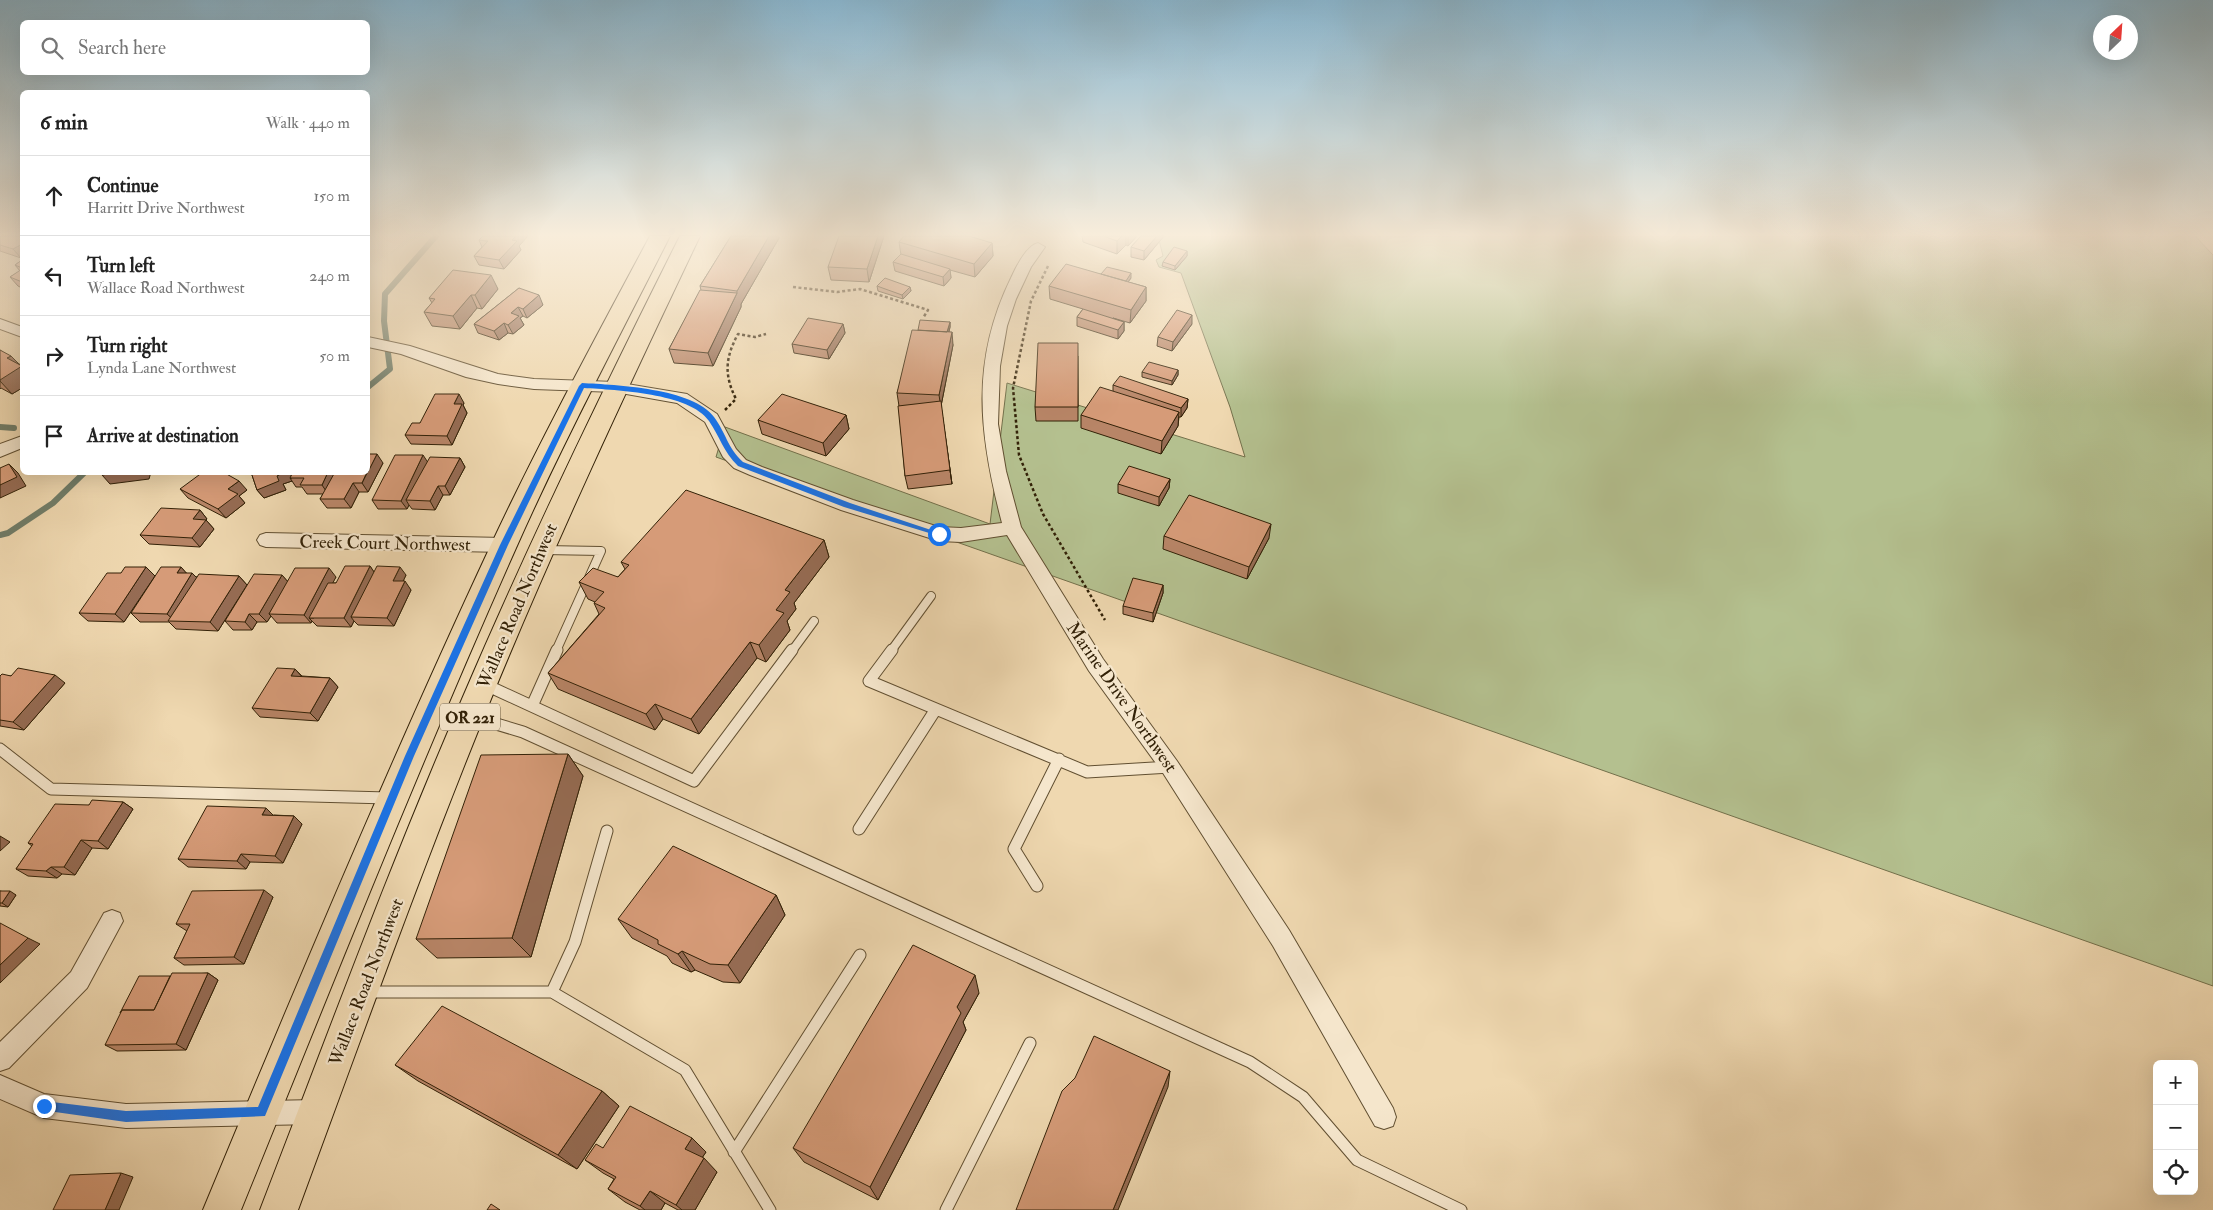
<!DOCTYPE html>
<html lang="en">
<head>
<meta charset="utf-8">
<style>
	body { margin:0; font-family:"IM FELL Double Pica",serif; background:#f2f2f2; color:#222 }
	.controls { position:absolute; right:15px; bottom:15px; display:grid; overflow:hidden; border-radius:8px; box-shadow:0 5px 20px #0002 }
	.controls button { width:45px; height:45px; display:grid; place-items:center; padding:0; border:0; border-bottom:1px solid #e0e0e0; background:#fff; color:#222; font:25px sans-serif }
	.compass { position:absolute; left:2093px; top:15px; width:45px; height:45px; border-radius:50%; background:#fff; box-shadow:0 5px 20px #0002; rotate:25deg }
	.stop { position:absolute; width:15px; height:15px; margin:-11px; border:4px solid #1a73e8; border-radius:50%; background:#fff }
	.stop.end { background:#1a73e8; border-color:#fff; box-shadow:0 1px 5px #0008 }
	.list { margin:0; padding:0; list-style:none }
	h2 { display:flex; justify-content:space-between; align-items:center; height:65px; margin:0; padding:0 20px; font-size:21px }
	h2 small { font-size:16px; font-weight:400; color:#767676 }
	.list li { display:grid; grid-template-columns:32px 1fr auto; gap:15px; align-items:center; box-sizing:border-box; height:80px; padding:0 20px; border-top:1px solid #e0e0e0 }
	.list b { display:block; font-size:19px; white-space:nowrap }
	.list p { margin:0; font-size:16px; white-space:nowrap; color:#767676 }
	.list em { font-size:16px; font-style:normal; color:#767676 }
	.icon { flex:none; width:28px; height:28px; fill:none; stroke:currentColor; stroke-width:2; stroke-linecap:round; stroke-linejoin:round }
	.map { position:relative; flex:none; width:2213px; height:1210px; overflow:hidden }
	.search { position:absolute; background:#fff; box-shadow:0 5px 20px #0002; left:20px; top:20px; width:350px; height:55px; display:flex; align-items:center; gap:12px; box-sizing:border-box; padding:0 18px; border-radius:8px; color:#767676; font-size:19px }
	.panel { position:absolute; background:#fff; box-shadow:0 5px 20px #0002; left:20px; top:90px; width:350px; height:385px; border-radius:8px }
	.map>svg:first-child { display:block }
	.green { fill:#b4c08f; stroke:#73704b }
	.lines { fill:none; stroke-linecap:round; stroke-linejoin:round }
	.stream { stroke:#707d69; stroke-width:6 }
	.lane-far1-casing { stroke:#614f31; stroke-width:10 }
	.lane-casing { stroke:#614f31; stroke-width:13 }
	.street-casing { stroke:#614f31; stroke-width:2 }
	.primary-casing { stroke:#322107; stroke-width:2 }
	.path { stroke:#322107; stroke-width:2.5; stroke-dasharray:3 2.5; stroke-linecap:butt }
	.lane-far1 { stroke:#f5e6cc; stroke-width:8 }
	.lane { stroke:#f5e6cc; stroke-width:11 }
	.street { fill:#f5e6cc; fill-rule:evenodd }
	.primary { fill:#efd8b0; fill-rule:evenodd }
	.wall { fill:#b88567; stroke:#322107 }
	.shaded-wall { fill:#966c54; stroke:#322107 }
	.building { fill:#d69b78; stroke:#322107 }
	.route { fill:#1a73e8 }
	.labels { text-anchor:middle; stroke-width:4.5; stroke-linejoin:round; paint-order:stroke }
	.shield { fill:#f5e6cc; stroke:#6c5c42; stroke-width:1 }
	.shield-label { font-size:16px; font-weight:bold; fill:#322107 }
	.street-label { font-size:18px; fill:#322107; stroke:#f5e6cc }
</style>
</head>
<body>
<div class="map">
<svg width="2213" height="1210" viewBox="0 0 2213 1210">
	<rect width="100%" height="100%" fill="#efd8b0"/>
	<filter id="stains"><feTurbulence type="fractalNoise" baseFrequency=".004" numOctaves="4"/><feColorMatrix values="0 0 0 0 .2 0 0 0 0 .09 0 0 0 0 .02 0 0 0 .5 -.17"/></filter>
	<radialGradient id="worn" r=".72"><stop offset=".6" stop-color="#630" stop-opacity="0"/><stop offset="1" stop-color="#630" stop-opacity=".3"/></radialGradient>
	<path class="green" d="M1158 236H2195L2213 255V986L716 457 725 427 990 524 1007 383 1245 457 1230 407 1181 273 1159 267 1156 260 1163 256Z"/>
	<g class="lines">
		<path class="stream" d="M368 387 390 369 384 321 385 294 436 236
			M0 427 14 428
			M0 535 8 533 53 503 85 472"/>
		<g class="lane-far1-casing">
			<path id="lane-far1" d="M544 550 601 551 556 651
				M792 651 814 621
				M891 651 931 596"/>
		</g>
		<g class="lane-casing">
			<path id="lane" d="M892 650 869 681 1087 772 1170 767
				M486 685 694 781 792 650
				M532 706 557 650
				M473 717 523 732 1250 1062 1303 1097 1357 1160 1461 1210
				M0 749 51 789 388 798
				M859 829 936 709
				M1037 886 1014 849 1059 759
				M368 992H552L685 1070 770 1210
				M552 992 575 942 607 831
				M734 1152 860 955
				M946 1210 1030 1043"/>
		</g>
		<g class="street-casing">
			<path id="street" d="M1038 243 1045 247 1031 267 1016 299 1007 326 1000 366 998 424 1006 471 1021 527 1103 659 1177 761 1289 930 1393 1108 1396 1117 1393 1126 1384 1129 1375 1126 1273 946 1163 773 1089 671 1007 535 961 542 939 541 841 510 750 475 734 468 723 457 705 422 677 403 615 392 534 389 498 384 466 377 401 354 368 347V337L410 346 498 374 534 379 615 382 687 394 717 414 736 449 746 460 762 467 853 500 939 527 961 528 1002 523C979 435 970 362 1011 278 1016 267 1026 246 1038 243Z
				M0 319 22 327V337L0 329Z
				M22 436V448L0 457V444Z
				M266 533 504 538 510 540 513 545 510 550 504 552 266 547 260 545 257 540 260 535Z
				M112 910 120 913 123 921 87 988 9 1068 0 1071V1042L71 972 104 913Z
				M0 1075 44 1094 126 1104 316 1100 325 1103 328 1112 325 1121 316 1124 126 1128 44 1118 0 1099Z"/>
		</g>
		<g class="primary-casing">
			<path id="primary" d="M650 236H670C618 339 563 442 516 548 419 766 331 988 241 1210H203C295 988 388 766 490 547 539 442 595 339 650 236Z
				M680 236H700C627 389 555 543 491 699 422 868 361 1039 298 1210H260C326 1039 389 867 462 699 529 542 603 389 680 236Z"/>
		</g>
		<path class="path" d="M1048 266 1031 301 1013 388 1019 455 1043 514 1105 620
			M793 287 837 292 860 289 928 310 923 318
			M725 410 736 399C724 375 725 358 738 334L755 337 766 334"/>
		<use href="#lane-far1" class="lane-far1"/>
		<use href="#lane" class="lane"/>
		<use href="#street" class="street"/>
		<use href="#primary" class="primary"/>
	</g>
	<path class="wall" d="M0 236H22V257L21 258 0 251Z
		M731 236H778L779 238 741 304V307L713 366 674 363 669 349 701 290 700 286Z
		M884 236 869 282 831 280 828 267Z
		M1082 236H1137L1128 246 1126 245 1117 254 1083 242Z
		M1141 236H1164L1144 260 1131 257V247Z
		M479 240 519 246 521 250 504 269 479 265 474 256 482 247Z
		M899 242 992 243 993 256 975 277 950 270 951 278 944 286 895 271 893 262 901 255Z
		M1187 251V256L1175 270 1162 266 1163 262Z
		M22 260V288L18 286 10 277 20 271 15 265Z
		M1101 274 1131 278 1128 282 1146 287V301L1130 323 1113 318 1124 322V331L1118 339 1077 326V317L1083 309 1050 299 1049 286Z
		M877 286 910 287 911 291 903 299 878 291Z
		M519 288 543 305 527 318 523 316 520 318 524 325 513 334 508 333 499 340 478 333 474 324Z
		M498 289 482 309 477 308 460 329 432 326 424 312 432 303 429 298Z
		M950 322V327L949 332 953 345 941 406 952 484 908 489 905 476 899 406 897 393 918 330Z
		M843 324 845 333 829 359 794 353 792 344Z
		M1192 324 1172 351 1157 346 1158 337Z
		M0 350 22 366V388L12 394 1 388 0 389Z
		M1078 356V421H1036L1035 407Z
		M1178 370V375L1172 385 1142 377V372Z
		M1113 385 1188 399 1187 408 1181 417H1179L1178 426 1161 454 1081 428V415L1113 392Z
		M464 403 463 405 467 413 452 445 411 444 405 435 420 423Z
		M846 415 849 429 826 456 762 434 758 420Z
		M460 458 465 467 450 495H443L435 510 412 509 409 505 407 509H378L372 500 427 462Z
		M383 463 368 492H359L351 508H327L320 499 323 494H307L302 487H296L292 481 283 484 286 490 264 498 257 490 251 472H290L291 475Z
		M1170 479 1169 488 1159 506 1118 493V484Z
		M180 489 247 490 239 496 245 503 226 518 188 498Z
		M200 510 207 519 206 520 214 529 200 547 149 544 140 535Z
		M1164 536 1269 538 1247 579 1163 549Z
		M824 540 829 557 794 603 796 609 787 621 790 630 766 662 757 658 699 734 663 719 655 730 558 689 548 673 599 614 594 603 595 602 588 599 579 582 618 577 625 569 621 562Z
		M370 566 374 572 406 575 403 581 411 590 394 626 358 625 354 621 351 627 317 626 312 621 311 623H277L271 616 267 622H257L252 630H233L225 621 282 575 287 581 336 577 332 583H336Z
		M146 567 155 576 124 622 88 621 79 613 121 573Z
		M181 567 186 573 197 577 239 576 247 585 218 631 176 629 169 622H140L131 613Z
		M1163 585V593L1153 622 1123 614V606Z
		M295 669 302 676 330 678 338 687 318 721 260 717 252 708Z
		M0 676H11L65 683 24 730 0 726Z
		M568 754 583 776 531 957 437 958 416 939Z
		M123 802 133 809 108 849 92 848 75 875 62 874 57 878 28 876 16 869 32 846 28 843 89 805Z
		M274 815 294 816 302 824 283 863 250 862 246 869 188 867 178 859Z
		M0 891 16 895 8 907 0 906Z
		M776 895 785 915 740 983 723 982 695 970 691 972 672 963 667 956 632 938 618 919Z
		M273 897 244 964 184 965 174 958 187 931 176 924Z
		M208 973 218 980 186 1050 117 1051 105 1045 170 976Z
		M979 993 963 1022 966 1030 878 1200 804 1162 793 1148Z
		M395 1065 602 1091 619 1106 577 1169 418 1081Z
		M692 1138 706 1152 702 1158 717 1172 695 1210H678L665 1203 661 1210H640L625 1202 608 1189 614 1179 603 1173 585 1160 603 1148Z"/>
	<path class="shaded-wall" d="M516 236H528L519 246 521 250 504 269 499 260 512 240Z
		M769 236H778L779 238 741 304V307L713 366 708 353 737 293V291Z
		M878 236H884L869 282 867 269Z
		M1122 236H1126V245L1117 254V241Z
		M1128 236H1137L1128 246Z
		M1157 236H1164L1144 260V251Z
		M992 243 993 256 975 277 974 264Z
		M22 244V257L21 258 13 249Z
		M1187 251V256L1175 270V266Z
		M950 269 951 278 944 286 943 277Z
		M1131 273V278L1125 286V282Z
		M491 275 498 289 482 309 475 295Z
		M910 287 911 291 903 299 902 295Z
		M1146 287V301L1130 323 1131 310Z
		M471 295 477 308 460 329 453 316Z
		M539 295 543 305 527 318 523 309Z
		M518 307 523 316 520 318 524 325 513 334 508 325 511 313Z
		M1192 315V324L1172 351 1173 342Z
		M950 322V327L947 338V333Z
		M1124 322V331L1118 339V330Z
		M504 323 508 333 499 340 494 331Z
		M843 324 845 333 829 359 827 350Z
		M952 332 953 345 941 406 952 484 941 406V408L939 395Z
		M11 356 22 367V388L12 394 0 381 7 358Z
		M1178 370V375L1172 385V381Z
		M459 394 464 403 463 405 467 413 452 445 447 436 454 404Z
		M1188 399 1187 408 1181 417V408Z
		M1179 412 1178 426 1161 454 1162 441Z
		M846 415 849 429 826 456 823 443Z
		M377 454 383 463 368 492 362 483Z
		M423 455 429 464 406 500 409 505 407 509 401 501Z
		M460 458 465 467 450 495 445 486Z
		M9 464 18 473 26 486 0 498V485Z
		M120 472H151L149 479 110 484 102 475Z
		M284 472H290L292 478H290L292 481 283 484 286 490 264 498 257 490 277 476Z
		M328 472H339L328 494 322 485Z
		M1170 479 1169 488 1159 506V497Z
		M239 481 247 490 239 496 245 503 226 518 218 509 228 489Z
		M353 483 359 492 351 508 344 499Z
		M438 486 443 495 435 510 430 501Z
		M200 510 207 519 206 520 214 529 200 547 192 538 193 519Z
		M1271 524 1269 538 1247 579 1249 567Z
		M824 540 829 557 794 603 796 609 787 621 790 630 766 662 759 645 785 590Z
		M370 566 376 575 351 617 354 621 351 627 344 618Z
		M146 567 155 576 124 622 115 614Z
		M181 567 189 576 177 573Z
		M400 567 406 575 399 590 393 581Z
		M329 568 336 577 314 618H309L312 621 311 623 304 615Z
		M192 573 201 582 175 621 167 614Z
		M282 575 289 583 269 614 271 616 267 622 259 614Z
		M239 576 247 585 218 631 210 622Z
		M405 581 411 590 394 626 387 618Z
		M1163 585V593L1153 622V613Z
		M249 614 257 622 252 630 245 622Z
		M750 642 757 658 699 734 691 719Z
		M295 669 303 678 291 676Z
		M55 675 65 683 24 730 13 722Z
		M330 678 338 687 318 721 310 713Z
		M655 704 663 719 655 730 646 714Z
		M568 754 583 776 531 957 512 938Z
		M123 802 133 809 108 849 98 841Z
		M266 808 274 816 262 815Z
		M294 816 302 824 283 863 275 856Z
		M0 836 10 842 0 851Z
		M81 840 92 848 75 875 64 867Z
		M241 854 250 862 246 869 237 861Z
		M51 867 62 874 57 878 46 871Z
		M264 890 273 897 244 964 234 957Z
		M10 891 16 895 8 907 2 903Z
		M776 895 785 915 740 983 728 965Z
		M28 938 40 944 0 983V965Z
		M682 951 695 970 691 972 678 954Z
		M208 973 218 980 186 1050 176 1044Z
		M975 975 979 993 963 1022 966 1030 878 1200 870 1187 957 1007Z
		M1170 1071 1168 1087 1118 1210H1113Z
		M602 1091 619 1106 577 1169 558 1155Z
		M692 1138 706 1152 699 1162 685 1149Z
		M704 1158 717 1172 695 1210H682L676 1205Z
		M121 1173 133 1177 119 1210H105Z
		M650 1191 665 1203 661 1210H645L640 1206Z"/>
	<path class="building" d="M1 236H22V244L13 249 0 245V237Z
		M483 236H516L512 240 517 241 499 260 474 256 488 241 479 240Z
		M731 236H769L737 291 700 286Z
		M839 236H878L867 269 828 267Z
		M904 236H969L992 243 974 264 899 242Z
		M1103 236H1122L1117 241Z
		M1141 236H1157L1144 251 1131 247Z
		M1174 247 1187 251 1175 266 1163 262Z
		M901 254 950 269 943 277 893 262Z
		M22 260V268L15 265Z
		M1066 264 1146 287 1131 310 1049 286Z
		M1107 267 1131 273 1126 281 1101 274Z
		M22 269V282L10 277Z
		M453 270 491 275 475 295H471L453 316 424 312 435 299 429 298Z
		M885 278 910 287 902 295 877 286Z
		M519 288 539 295 523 309 518 307 511 313 519 316 508 325 504 323 494 331 474 324Z
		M700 290 737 293 708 353 669 349Z
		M1083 309 1124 322 1118 330 1077 317Z
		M1177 310 1192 315 1173 342 1158 337Z
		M808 318 843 324 827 350 792 344Z
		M920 320 950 322 947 332 918 330Z
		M912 330 952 332 939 395 897 393Z
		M1038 343H1078V407H1035Z
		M0 350 11 356 7 358 22 366 0 380Z
		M1149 362 1178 370 1172 381 1142 372Z
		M1120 376 1188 399 1181 408 1113 385Z
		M1100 387 1179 412 1162 441 1081 415Z
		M435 394H459L454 404H462L447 436 405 435 412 423H420Z
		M782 394 846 415 823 443 758 420Z
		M941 401 950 470 905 476 898 406Z
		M368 454H377L368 472Z
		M395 455H423L401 501 372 500Z
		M430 457 460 458 445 486H438L430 501 406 500Z
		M9 464 17 477 0 485V468Z
		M1129 466 1170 479 1159 497 1118 484Z
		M103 472H120L102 475Z
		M203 472H223L239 481 228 489 238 494 218 509 180 489Z
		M251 472H284L277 476 279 481 257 490Z
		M293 472H328L322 485H300L304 478H290Z
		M335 472H367L362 483H353L344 499H320Z
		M686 490 824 540 785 590 790 592 776 610 784 613 759 645 750 642 691 719 655 704 646 714 548 673 605 608 594 603 604 592 579 582 593 568 618 577 629 565 621 562Z
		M1189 495 1271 524 1249 567 1164 536Z
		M161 508 200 510 193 519 206 520 192 538 140 535Z
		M345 566H370L344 618H309L328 583H336Z
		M377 566 400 567 393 581H405L387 618 351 617Z
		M125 567H146L115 614 79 613 107 573H121Z
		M161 567H181L177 573H192L167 614 131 613Z
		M295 568H329L304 615 269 614Z
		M199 574 239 576 210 622 168 621Z
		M254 574 282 575 259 614H249L245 622 225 621Z
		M1133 578 1163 585 1153 613 1123 606Z
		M18 668 55 675 13 722 0 720V676L2 674 11 676Z
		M277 668 295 669 291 676 330 678 310 713 252 708Z
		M568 754 512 938 416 939 481 755Z
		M92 800 123 802 98 841 81 840 64 867H51L46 871 16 869 33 844 28 843 55 804 89 805Z
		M207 806 266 808 262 815 294 816 275 856 241 854 237 861 178 859Z
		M673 846 776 895 728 965 710 964 682 951 678 954 658 944V940L618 919Z
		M264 890 234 957 174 958 190 924H176L192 891Z
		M0 891H10L2 903H0Z
		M0 923 28 938 0 965Z
		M913 945 975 975 957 1007 961 1013 870 1187 793 1148Z
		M172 973H208L176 1044 105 1045 122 1010H154Z
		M139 976H170L154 1010H122L120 1013Z
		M442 1006 602 1091 558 1155 395 1065Z
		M1094 1036 1170 1071 1113 1210H1016L1062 1091 1075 1078Z
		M630 1106 692 1138 685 1149 704 1158 676 1205 650 1191 640 1206 608 1189 616 1177 585 1160 596 1144 603 1148Z
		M121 1173 105 1210H53L70 1175Z
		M491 1204 500 1210H487Z"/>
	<linearGradient id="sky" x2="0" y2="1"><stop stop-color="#89b6cf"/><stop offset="0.58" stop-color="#f8eddb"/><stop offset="1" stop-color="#f8eddb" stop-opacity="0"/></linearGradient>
	<rect width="2213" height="405" fill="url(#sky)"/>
	<path class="route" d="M582 383C616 385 693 388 714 417 726 433 727 447 743 462L850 503 943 534 939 536 844 507 738 466C723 451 720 437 709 421 690 393 616 390 584 388L508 545 414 756 265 1116 126 1122 41 1110 39 1106 44 1101 126 1111 258 1107 405 756 500 545 579 386Z"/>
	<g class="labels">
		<rect class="shield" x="440" y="703.5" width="60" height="27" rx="4"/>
		<g class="shield-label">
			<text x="470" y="723">OR 221</text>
		</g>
		<g class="street-label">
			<text transform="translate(385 543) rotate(1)" y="6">Creek Court Northwest</text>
			<text transform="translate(517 606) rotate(-67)" y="6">Wallace Road Northwest</text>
			<text transform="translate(1122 697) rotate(55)" y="6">Marine Drive Northwest</text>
			<text transform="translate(366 982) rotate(-69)" y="6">Wallace Road Northwest</text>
		</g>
	</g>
	<rect width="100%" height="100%" filter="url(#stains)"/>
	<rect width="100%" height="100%" fill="url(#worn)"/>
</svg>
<div class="controls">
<button>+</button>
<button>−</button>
<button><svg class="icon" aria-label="locate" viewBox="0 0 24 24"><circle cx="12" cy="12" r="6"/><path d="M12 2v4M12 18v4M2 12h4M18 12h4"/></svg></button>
</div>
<svg class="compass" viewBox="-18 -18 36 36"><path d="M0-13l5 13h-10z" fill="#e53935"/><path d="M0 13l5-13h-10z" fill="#767676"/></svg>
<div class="stop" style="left:939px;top:534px"></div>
<div class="stop end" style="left:44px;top:1106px"></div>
<div class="search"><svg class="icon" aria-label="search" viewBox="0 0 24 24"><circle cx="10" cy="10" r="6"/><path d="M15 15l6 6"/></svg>Search here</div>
<section class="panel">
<h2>6 min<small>Walk · 440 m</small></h2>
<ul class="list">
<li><svg class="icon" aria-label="ahead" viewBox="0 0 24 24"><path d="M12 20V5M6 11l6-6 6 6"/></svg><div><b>Continue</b><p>Harritt Drive Northwest</p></div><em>150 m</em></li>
<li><svg class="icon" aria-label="left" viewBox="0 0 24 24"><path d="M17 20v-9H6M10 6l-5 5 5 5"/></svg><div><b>Turn left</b><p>Wallace Road Northwest</p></div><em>240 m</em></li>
<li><svg class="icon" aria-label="right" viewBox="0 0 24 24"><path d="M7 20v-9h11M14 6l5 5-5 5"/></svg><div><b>Turn right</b><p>Lynda Lane Northwest</p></div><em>50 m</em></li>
<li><svg class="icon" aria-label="arrive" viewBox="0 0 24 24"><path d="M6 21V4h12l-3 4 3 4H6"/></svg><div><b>Arrive at destination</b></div></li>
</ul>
</section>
</div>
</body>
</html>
